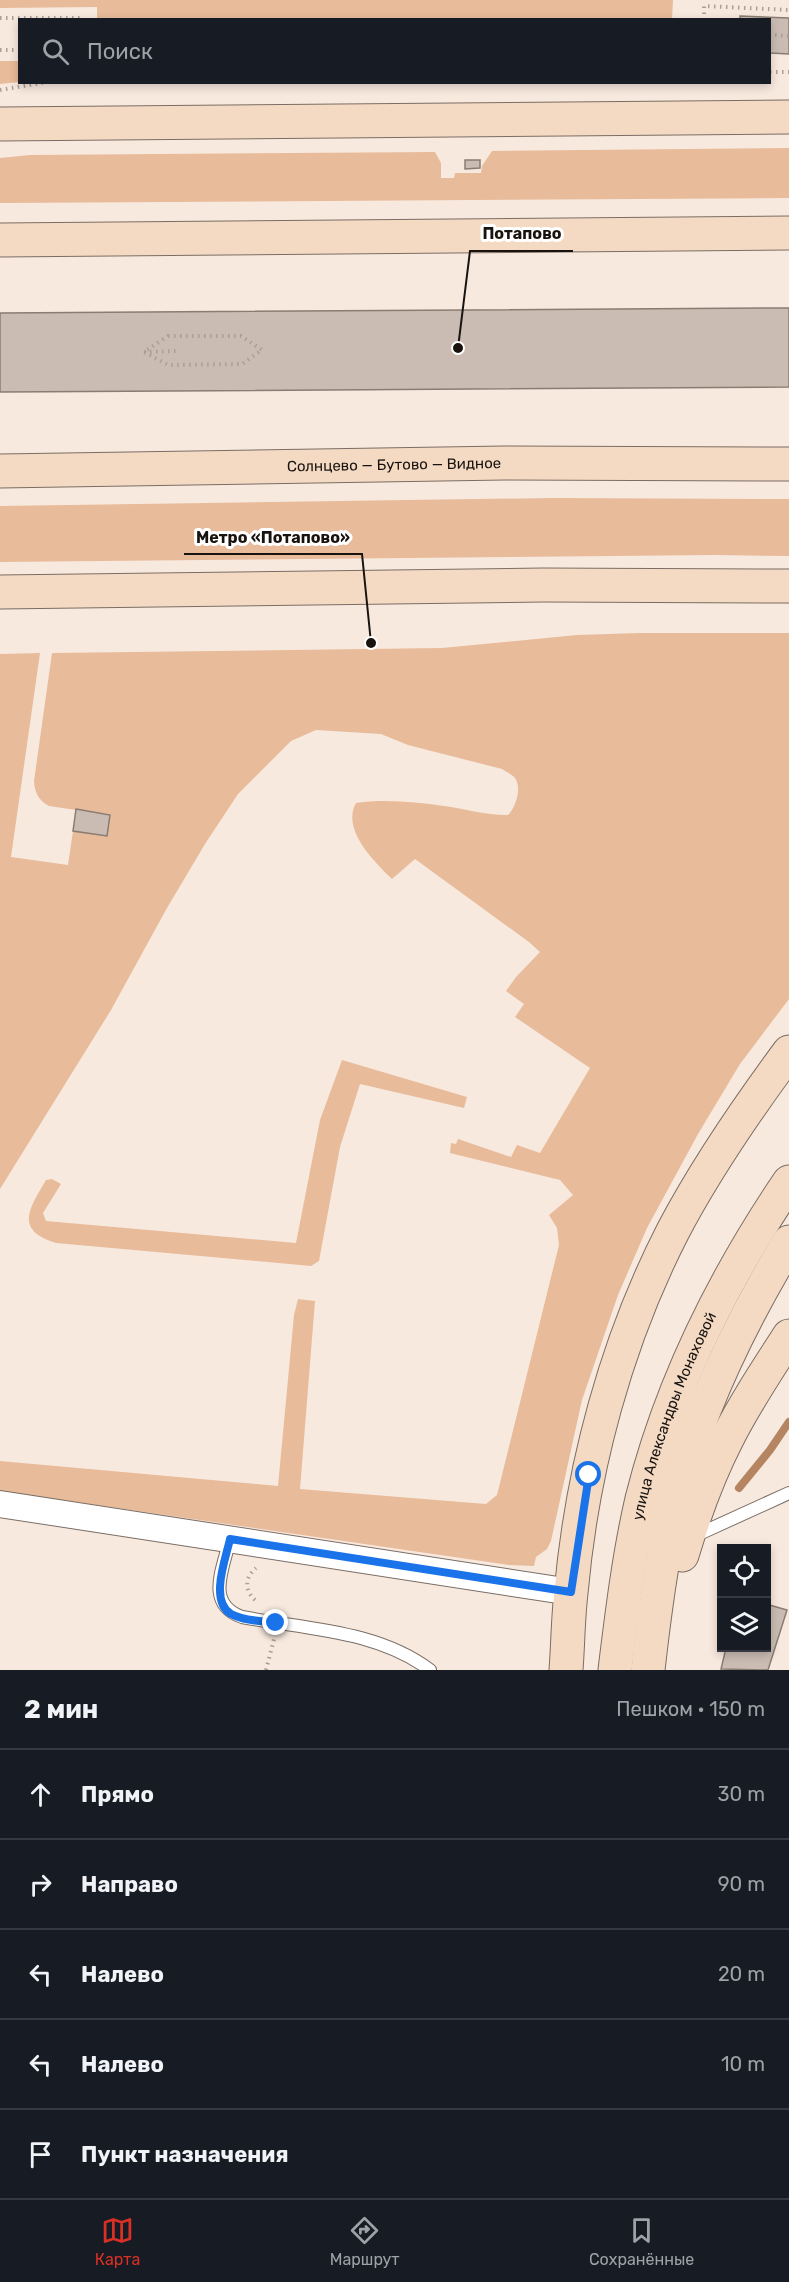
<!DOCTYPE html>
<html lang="ru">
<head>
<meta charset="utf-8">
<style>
	body { margin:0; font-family:Rubik,sans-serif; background:#242831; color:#f1f3f6 }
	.controls { position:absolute; right:18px; bottom:18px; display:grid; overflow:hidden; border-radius:0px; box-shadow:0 3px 9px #0003 }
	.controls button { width:54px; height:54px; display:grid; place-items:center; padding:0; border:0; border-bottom:2px solid #363941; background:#171b24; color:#f1f3f6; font:30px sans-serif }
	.stop { position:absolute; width:18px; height:18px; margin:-14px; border:4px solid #1a73e8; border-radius:50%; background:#fff }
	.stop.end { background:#1a73e8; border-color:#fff; box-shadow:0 2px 6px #0008 }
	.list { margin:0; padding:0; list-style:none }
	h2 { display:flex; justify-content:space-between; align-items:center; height:78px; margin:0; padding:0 24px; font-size:26px }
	h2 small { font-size:20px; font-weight:400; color:#9ea1a6 }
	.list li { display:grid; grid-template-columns:39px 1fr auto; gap:18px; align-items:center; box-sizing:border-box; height:90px; padding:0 24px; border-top:2px solid #363941 }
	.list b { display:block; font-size:22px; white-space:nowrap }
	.list em { font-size:20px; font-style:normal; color:#9ea1a6 }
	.icon { flex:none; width:33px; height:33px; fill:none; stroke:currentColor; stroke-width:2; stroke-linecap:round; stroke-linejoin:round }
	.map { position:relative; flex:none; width:789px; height:1670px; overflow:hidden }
	.search { position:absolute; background:#171b24; box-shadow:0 3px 9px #0003; left:18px; right:18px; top:18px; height:66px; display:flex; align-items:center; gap:15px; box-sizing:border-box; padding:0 21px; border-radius:0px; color:#9ea1a6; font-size:22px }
	.sheet { height:528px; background:#171b24 }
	nav { display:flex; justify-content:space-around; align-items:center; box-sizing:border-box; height:84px; border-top:2px solid #363941; background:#171b24; font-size:16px; color:#9ea1a6 }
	nav a { display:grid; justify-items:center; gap:3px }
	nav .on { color:#d93025 }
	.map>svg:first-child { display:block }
	.green { fill:#e8bb9a }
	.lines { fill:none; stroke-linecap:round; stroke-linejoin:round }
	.stream { stroke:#b58561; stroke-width:8 }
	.building { fill:#cabcb2; stroke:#897c73; stroke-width:1.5 }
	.service-casing { stroke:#7a6d64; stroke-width:14 }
	.minor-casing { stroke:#7a6d64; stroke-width:28 }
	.secondary-casing { stroke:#7a6d64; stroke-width:35 }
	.path { stroke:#aa9f97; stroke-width:4; stroke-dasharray:1.5 4.5; stroke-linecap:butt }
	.service { stroke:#fff; stroke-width:12 }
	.minor { stroke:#fff; stroke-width:26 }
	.secondary { stroke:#f4dac3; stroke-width:33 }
	.route { stroke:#1a73e8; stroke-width:8 }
	.labels { text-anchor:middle; stroke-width:6; stroke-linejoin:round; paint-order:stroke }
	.street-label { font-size:15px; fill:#18130f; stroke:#fff }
	.leader { fill:none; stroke:#18130f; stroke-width:2 }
	.callout-dot { fill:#18130f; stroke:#fff; stroke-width:2 }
	.callout-label { font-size:16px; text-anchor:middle; font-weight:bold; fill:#18130f; stroke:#fff; stroke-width:6; stroke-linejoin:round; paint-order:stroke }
</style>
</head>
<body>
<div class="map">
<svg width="789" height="1670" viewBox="0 0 789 1670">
	<rect width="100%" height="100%" fill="#f8e9df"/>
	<path class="green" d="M0 0H673L672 20H97V7L0 8Z
		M0 61H19V82L0 84Z
		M789 148V198L0 203V158L30 155 435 152 441 163V178H454L455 173H481L482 166 492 151Z
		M553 498 789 499V556L715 555 0 562V506Z
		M639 633H789V999L740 1064 698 1134 647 1228 618 1295 582 1400 551 1541 547 1549 536 1557 534 1566 509 1565 0 1491V1461L278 1486 294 1315 298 1299 315 1301 300 1489 486 1504 497 1495 559 1245 557 1228 549 1215 573 1195 560 1180 450 1153 451 1143 456 1144 458 1139 511 1157 517 1145 540 1153 590 1068 515 1017 524 1004 506 991 516 977 540 952 529 942 415 859 392 879C375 862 341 830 356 803 384 799 416 802 444 806 468 809 483 815 508 815 516 807 522 788 515 778 512 774 506 772 502 769L408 745 381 734 316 730 291 741 238 794 205 844 167 908 111 1010 0 1189V654L40 653 11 857 68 865 73 831 110 815 49 806C38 800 35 793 34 781L52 653 442 648 577 635Z
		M342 1060 467 1097 464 1108 360 1084 340 1147 319 1261 311 1266 56 1243C14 1230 29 1209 46 1180L52 1179 61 1184 43 1213 46 1221 296 1243 320 1120Z"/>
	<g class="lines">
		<path class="stream" d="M739 1488 770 1450 789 1422"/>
	</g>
	<path class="building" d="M740 16 789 18V54L770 53V20H740Z
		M465 160H480V168L465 169Z
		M777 308H789V387L0 392V313Z
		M76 809 110 815 107 836 73 831Z
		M766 1604 787 1610 768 1670 721 1669 726 1648H766Z"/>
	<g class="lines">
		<g class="service-casing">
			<path id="service" d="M694 1533 699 1534 789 1493
				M230 1539C223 1569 205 1604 242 1617 305 1629 377 1630 430 1670"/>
		</g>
		<g class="minor-casing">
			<path id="minor" d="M0 1504 571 1592"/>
		</g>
		<g class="secondary-casing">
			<g id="secondary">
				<path d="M0 124 789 117"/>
				<path d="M0 240 789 233"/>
				<path id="s1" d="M0 471 504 463 789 464"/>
				<path d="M0 592 543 585 789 586"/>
				<path d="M682 1555C694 1515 708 1476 727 1439 745 1403 767 1370 789 1336"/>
				<path d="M566 1670C568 1644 568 1618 571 1593 582 1469 616 1342 673 1231 706 1168 746 1110 789 1052"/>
				<path id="s2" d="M615 1670C622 1613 629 1555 642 1499 670 1387 724 1278 789 1182"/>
				<path d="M648 1670C654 1616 661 1562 673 1508 695 1416 740 1323 789 1242"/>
			</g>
		</g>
		<path class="path" d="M0 18H81V20
			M704 20V6L789 10
			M775 35 789 36
			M0 50H20
			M770 72H789
			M0 90 48 82
			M168 336H241L262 350 242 364 168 365 144 352Z
			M144 352 178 351
			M255 1600C244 1590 245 1577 256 1568
			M266 1670 274 1639"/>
		<use href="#service" class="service"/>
		<use href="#minor" class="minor"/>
		<use href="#secondary" class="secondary"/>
	</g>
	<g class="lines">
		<path class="route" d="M276 1623C262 1621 244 1621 231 1614 209 1601 226 1558 230 1539L571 1592 589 1475"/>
	</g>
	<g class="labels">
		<g class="street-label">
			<text dy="5" stroke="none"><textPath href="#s1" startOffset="394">Солнцево — Бутово — Видное</textPath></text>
			<text dy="5" stroke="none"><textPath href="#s2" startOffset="262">улица Александры Монаховой</textPath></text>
		</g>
	</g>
	<path class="leader" d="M458 348L470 251H573M371 643L362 554H184"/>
	<g class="callout-dot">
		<circle cx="458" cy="348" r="6"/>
		<circle cx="371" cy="643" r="6"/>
	</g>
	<g class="callout-label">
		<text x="522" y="239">Потапово</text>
		<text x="273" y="543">Метро «Потапово»</text>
	</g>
</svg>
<div class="controls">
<button><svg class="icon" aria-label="locate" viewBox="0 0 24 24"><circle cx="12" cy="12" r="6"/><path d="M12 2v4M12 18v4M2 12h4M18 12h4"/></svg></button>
<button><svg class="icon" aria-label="layers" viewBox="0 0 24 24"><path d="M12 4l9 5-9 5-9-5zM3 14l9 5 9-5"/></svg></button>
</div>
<div class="stop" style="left:589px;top:1475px"></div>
<div class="stop end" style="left:276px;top:1623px"></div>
<div class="search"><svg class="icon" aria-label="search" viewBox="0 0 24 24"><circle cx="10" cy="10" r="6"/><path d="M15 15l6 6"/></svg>Поиск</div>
</div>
<section class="sheet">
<h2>2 мин<small>Пешком · 150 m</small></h2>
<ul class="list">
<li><svg class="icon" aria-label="ahead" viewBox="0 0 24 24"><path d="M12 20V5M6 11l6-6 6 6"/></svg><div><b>Прямо</b></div><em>30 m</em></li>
<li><svg class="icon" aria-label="right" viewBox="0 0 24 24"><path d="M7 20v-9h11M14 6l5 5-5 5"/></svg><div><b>Направо</b></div><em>90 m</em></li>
<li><svg class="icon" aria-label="left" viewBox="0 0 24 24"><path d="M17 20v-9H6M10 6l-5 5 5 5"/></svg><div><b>Налево</b></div><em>20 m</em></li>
<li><svg class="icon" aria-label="left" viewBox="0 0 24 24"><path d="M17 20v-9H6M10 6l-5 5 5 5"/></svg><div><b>Налево</b></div><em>10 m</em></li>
<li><svg class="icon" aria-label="arrive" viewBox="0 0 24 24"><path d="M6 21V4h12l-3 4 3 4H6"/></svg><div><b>Пункт назначения</b></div></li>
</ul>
</section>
<nav>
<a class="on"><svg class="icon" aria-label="map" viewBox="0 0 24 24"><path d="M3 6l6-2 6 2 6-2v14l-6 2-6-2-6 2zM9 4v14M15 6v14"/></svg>Карта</a>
<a><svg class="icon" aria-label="directions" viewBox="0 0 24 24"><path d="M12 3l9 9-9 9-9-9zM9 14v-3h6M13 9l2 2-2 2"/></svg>Маршрут</a>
<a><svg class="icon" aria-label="saved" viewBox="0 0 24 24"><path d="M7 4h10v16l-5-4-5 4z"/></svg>Сохранённые</a>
</nav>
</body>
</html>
